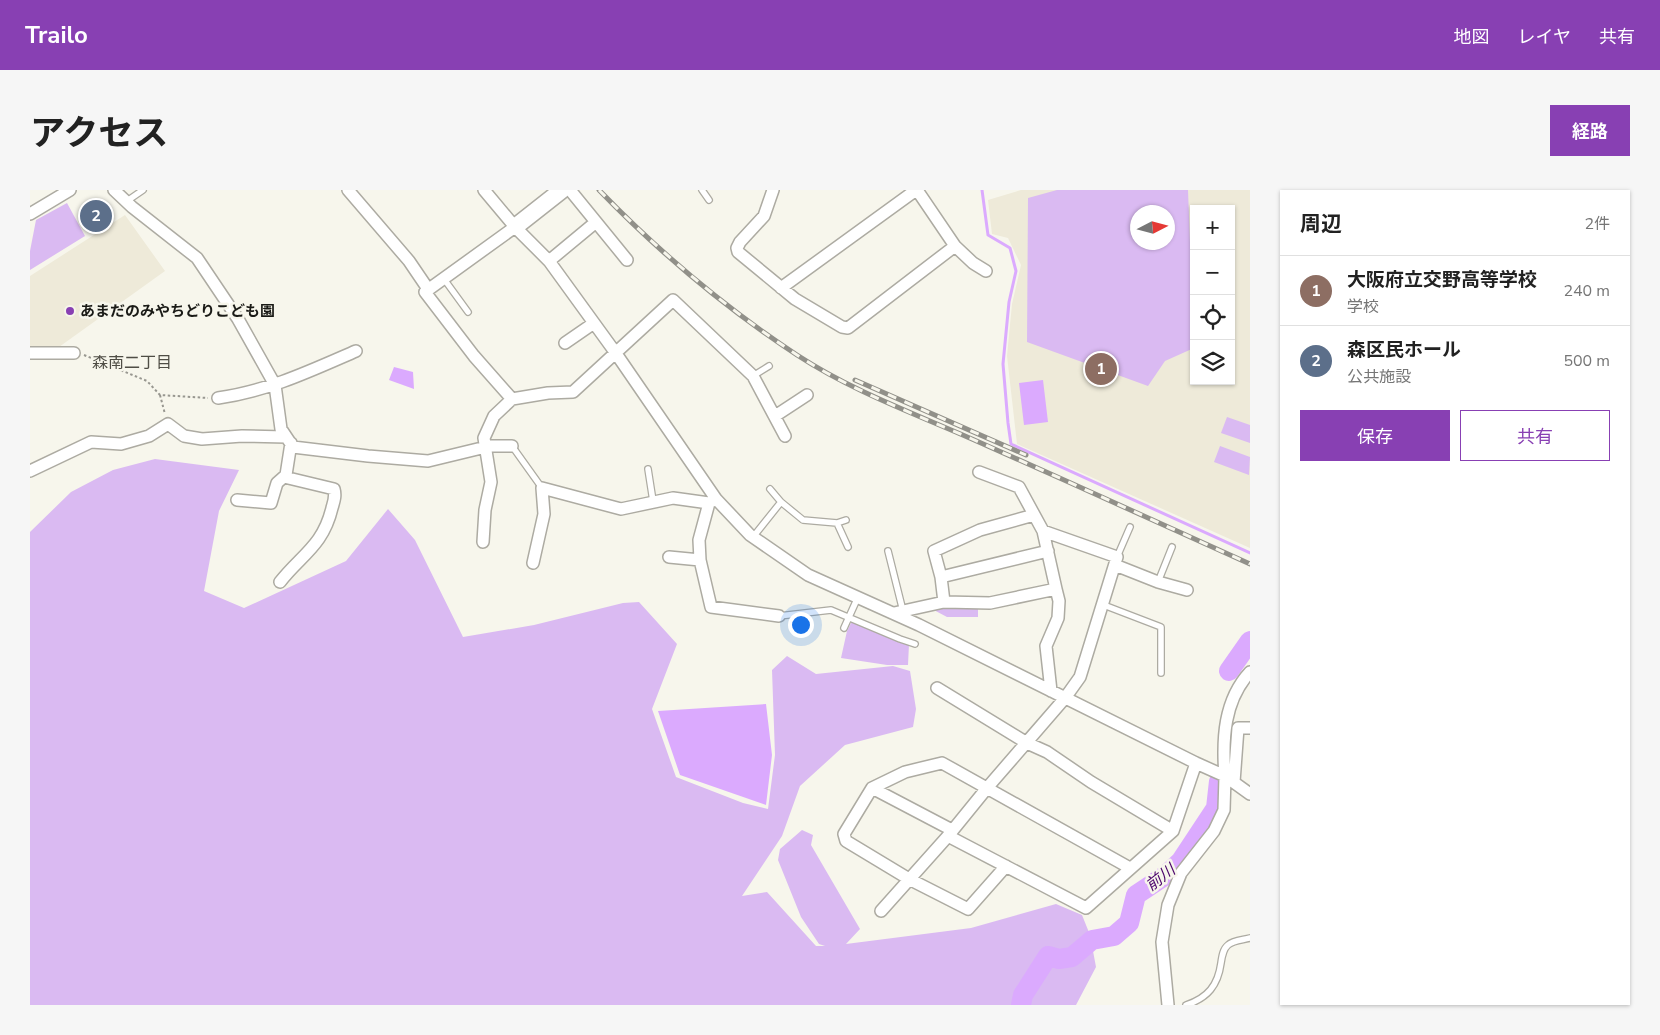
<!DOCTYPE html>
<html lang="ja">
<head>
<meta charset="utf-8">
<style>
	body { margin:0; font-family:"Nunito Sans","Noto Sans JP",sans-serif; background:#f6f6f6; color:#222 }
	.controls { position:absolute; right:15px; top:15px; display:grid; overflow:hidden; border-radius:0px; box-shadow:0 1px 4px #0004 }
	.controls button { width:45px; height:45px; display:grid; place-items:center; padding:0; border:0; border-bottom:1px solid #e0e0e0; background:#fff; color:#222; font:25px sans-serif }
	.compass { position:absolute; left:1100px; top:15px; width:45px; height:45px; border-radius:50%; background:#fff; box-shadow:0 1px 4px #0004; rotate:84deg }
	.you { position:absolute; left:770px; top:434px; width:18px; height:18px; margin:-12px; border:4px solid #fff; border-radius:50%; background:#1a73e8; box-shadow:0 0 0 8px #1a73e833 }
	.badge { display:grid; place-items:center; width:32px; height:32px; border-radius:50%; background:#8840b3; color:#fff; font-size:16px; font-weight:700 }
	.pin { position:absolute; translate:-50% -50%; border:2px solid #fff; box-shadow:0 1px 5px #0006 }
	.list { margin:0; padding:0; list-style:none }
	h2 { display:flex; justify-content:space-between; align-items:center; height:65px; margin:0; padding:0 20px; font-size:21px }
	h2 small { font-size:16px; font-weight:400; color:#767676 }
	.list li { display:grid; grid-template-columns:32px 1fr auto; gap:15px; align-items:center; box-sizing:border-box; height:70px; padding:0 20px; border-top:1px solid #e0e0e0 }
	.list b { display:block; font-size:19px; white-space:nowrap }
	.list p { margin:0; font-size:16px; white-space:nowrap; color:#767676 }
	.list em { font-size:16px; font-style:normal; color:#767676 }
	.actions { display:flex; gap:10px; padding:15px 20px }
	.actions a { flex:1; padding:11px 0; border:1px solid #8840b3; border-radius:0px; text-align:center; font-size:18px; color:#8840b3 }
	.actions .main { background:#8840b3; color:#fff }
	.icon { flex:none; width:28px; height:28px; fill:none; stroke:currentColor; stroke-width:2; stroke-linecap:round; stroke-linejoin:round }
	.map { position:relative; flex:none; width:1220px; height:815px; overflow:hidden; border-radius:0px }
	header { display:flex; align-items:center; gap:30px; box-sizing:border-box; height:70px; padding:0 25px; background:#8840b3; color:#fff }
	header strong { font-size:24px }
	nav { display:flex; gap:28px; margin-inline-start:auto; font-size:18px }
	.intro { display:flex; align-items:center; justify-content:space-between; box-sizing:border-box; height:120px; padding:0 30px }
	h1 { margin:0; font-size:35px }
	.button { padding:12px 22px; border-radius:0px; background:#8840b3; color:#fff; font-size:18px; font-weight:700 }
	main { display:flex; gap:30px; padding:0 30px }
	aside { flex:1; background:#fff; border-radius:0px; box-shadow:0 1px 4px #0004 }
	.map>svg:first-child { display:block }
	.built { fill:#eeead9; fill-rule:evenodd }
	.green { fill:#dabaf2; fill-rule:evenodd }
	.water { fill:#dbaafe }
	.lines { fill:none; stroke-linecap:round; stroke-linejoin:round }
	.stream { stroke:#dbaafe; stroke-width:3 }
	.river { stroke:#dbaafe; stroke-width:20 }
	.lane-casing { stroke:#adaba2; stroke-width:8 }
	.street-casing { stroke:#adaba2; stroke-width:14 }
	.secondary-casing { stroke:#adaba2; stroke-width:19 }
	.path { stroke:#989790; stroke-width:2; stroke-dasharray:2.5 2.5; stroke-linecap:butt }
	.lane { stroke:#fff; stroke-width:5.5 }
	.street { stroke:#fff; stroke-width:11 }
	.secondary { stroke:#fff; stroke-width:16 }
	.rail-casing { stroke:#919089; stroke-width:5 }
	.rail { stroke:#f7f6ec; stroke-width:3; stroke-dasharray:9; stroke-linecap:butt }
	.poi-dot { fill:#8840b3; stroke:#f7f6ec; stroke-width:2 }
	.labels { text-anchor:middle; stroke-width:5; stroke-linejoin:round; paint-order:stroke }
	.poi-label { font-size:15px; font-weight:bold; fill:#1a1a16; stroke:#f7f6ec; text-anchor:start }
	.neighbourhood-label { font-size:16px; fill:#4f4d45; stroke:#f7f6ec }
	.water-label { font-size:16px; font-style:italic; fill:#4a036b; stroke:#f7f6ec }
</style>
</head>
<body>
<header>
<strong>Trailo</strong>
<nav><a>地図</a><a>レイヤ</a><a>共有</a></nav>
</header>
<div class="intro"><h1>アクセス</h1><a class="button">経路</a></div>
<main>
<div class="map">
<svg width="1220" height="815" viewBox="0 0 1220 815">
	<rect width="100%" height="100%" fill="#f7f6ec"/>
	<path class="built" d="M991 0H1220V358L987 254 977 166 982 114 991 75 978 48 962 44 958 10ZM1164 19H1201V191H1164ZM1108 22H1138V52H1108Z
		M95 25 135 81 29 157H0V86Z"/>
	<path class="green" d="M1027 0H1158L1164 158 1135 171 1118 196 997 152 998 8ZM1108 22H1138V52H1108Z
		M37 13 55 46 0 80V61L6 30Z
		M1197 227 1220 235V253L1191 243Z
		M1190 256 1220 267 1219 285 1184 272Z
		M125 269 209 280 189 321 174 401 214 418 316 371 358 319 385 350 433 447 504 435 593 413 609 412 647 454 622 519 646 587 713 613 738 619 745 565 742 480 757 466 786 484 863 476 880 481 886 519 883 537 815 555 770 596 752 646 712 706 737 702 786 756H795L789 754 771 727 748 670 750 659 772 640 783 645 781 655 830 739 816 754 941 738 1026 714 1052 725 1060 745 1066 777 1046 815H0V342L41 302 83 280Z
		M900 418H948V427H917Z
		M822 431 879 454 878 475H857L811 468 817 441Z"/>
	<path class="water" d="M364 177 383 182 384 199 359 190Z
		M1013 190 1018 232 994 235 989 193Z
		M736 514 742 565 736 615 650 585 628 521Z"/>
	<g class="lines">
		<path class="stream" d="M952 0 958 45 980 58 986 81 979 112 973 174 978 233 981 254 1220 363"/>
		<path class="river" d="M1199 481 1220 451
			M991 815 993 805 1018 766 1029 769 1042 767 1062 750 1084 746 1099 733 1106 705 1136 685 1151 671 1186 618 1189 591"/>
		<g class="lane-casing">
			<path id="lane" d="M672 0 679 10
				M97 11 113 0
				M414 89 438 122
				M723 186 739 176
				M482 256 512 298
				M618 279 623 311
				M740 299 751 312 773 330 807 333 816 330
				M807 333 818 357
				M723 347 751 312
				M858 361 873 421
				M1087 367 1100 337
				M1128 392 1142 357
				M1071 414 1131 437V483
				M749 426 801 420 870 449 885 454
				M814 438 828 407
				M1156 815C1178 808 1188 795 1191 773 1192 766 1193 759 1198 755 1203 750 1213 750 1220 748"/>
		</g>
		<g class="street-casing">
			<path id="street" d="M84 0 102 17 167 68 208 129 245 195 251 239 263 257 338 266 398 271 460 256H482
				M318 0 379 71 398 99
				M454 0 485 37 519 71 585 162 686 309 720 345 778 385 889 435 1166 573 1195 586 1194 620 1184 641 1151 683 1138 715 1132 752 1138 815
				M540 0 597 70
				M743 0 734 26 710 52 707 58 708 62 765 109 812 137 818 138 925 56
				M887 0 925 56 943 73 956 81
				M0 24 40 0
				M519 71 566 32
				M751 98 886 0
				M535 153 564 133
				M0 163H44
				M188 208C238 201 280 181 326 161
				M482 209 444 166 395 102 485 37
				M745 226 777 205
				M0 281 61 252 91 254 119 246 138 234 154 246 172 249 212 246 256 247
				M207 310 241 313 247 293 256 285 261 253
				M679 313 669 350 670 370 681 417 749 426
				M453 352 455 320 461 292 454 248 464 226 482 209 518 203 543 202 643 110 723 186 755 246
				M639 367 670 370
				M503 373 514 324 512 298 591 319 643 308 679 313 686 309
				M1085 375 1128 392 1157 400
				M911 387 1018 361
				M250 392C271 365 293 356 302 318 304 311 306 306 304 299L254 287
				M914 412 911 387 904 361 950 340 1004 325
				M864 423 914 412 960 413 1026 399 1013 341 989 297 949 282
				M1220 482C1194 510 1192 549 1195 586L1220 604
				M907 498 997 553 1017 562 1061 592 1143 641
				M1021 501 1016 456 1028 428 1029 411 1026 399
				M1204 592 1208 538H1220
				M842 598 922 640
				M918 646 1056 718 1143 641 1166 573
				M976 676 938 719 879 689 816 651 814 644 842 598 875 582 912 573 1100 678
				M851 721 918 646 957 598 1035 508 1050 487 1087 367 1013 341"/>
		</g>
		<g class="secondary-casing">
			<path id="secondary" d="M485 37 532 0"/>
		</g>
		<path class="path" d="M54 165 117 191 130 205 178 208
			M130 205 135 224"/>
		<use href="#lane" class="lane"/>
		<use href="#street" class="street"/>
		<use href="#secondary" class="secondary"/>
		<g class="rail-casing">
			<path id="rail" d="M569 0C627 60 697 119 767 165 822 201 883 223 942 249 1035 290 1127 332 1220 374
				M825 190 996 265"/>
		</g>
		<use href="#rail" class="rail"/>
	</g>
	<circle class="poi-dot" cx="40" cy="121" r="5"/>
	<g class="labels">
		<g class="poi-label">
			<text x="50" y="126">あまだのみやちどりこども園</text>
		</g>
		<g class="neighbourhood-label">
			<text x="102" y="178">森南二丁目</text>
		</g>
		<g class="water-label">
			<text transform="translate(1130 687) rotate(-37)" y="6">前川</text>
		</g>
	</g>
</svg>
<div class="controls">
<button>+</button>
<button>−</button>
<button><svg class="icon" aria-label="locate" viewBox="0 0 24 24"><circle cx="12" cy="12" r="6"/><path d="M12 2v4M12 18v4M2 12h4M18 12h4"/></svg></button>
<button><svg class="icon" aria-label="layers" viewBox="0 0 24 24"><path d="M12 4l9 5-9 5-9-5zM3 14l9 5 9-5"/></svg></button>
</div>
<svg class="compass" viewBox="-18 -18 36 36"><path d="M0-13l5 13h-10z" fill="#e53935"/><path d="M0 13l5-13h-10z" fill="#767676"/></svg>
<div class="you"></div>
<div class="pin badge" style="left:1071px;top:179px;background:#8d6e63">1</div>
<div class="pin badge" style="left:66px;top:26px;background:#5c6f8a">2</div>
</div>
<aside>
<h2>周辺<small>2件</small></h2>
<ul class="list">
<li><span class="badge" style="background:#8d6e63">1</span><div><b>大阪府立交野高等学校</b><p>学校</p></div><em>240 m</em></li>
<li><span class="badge" style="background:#5c6f8a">2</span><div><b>森区民ホール</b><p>公共施設</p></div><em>500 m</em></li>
</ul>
<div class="actions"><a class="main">保存</a><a>共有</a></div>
</aside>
</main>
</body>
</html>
